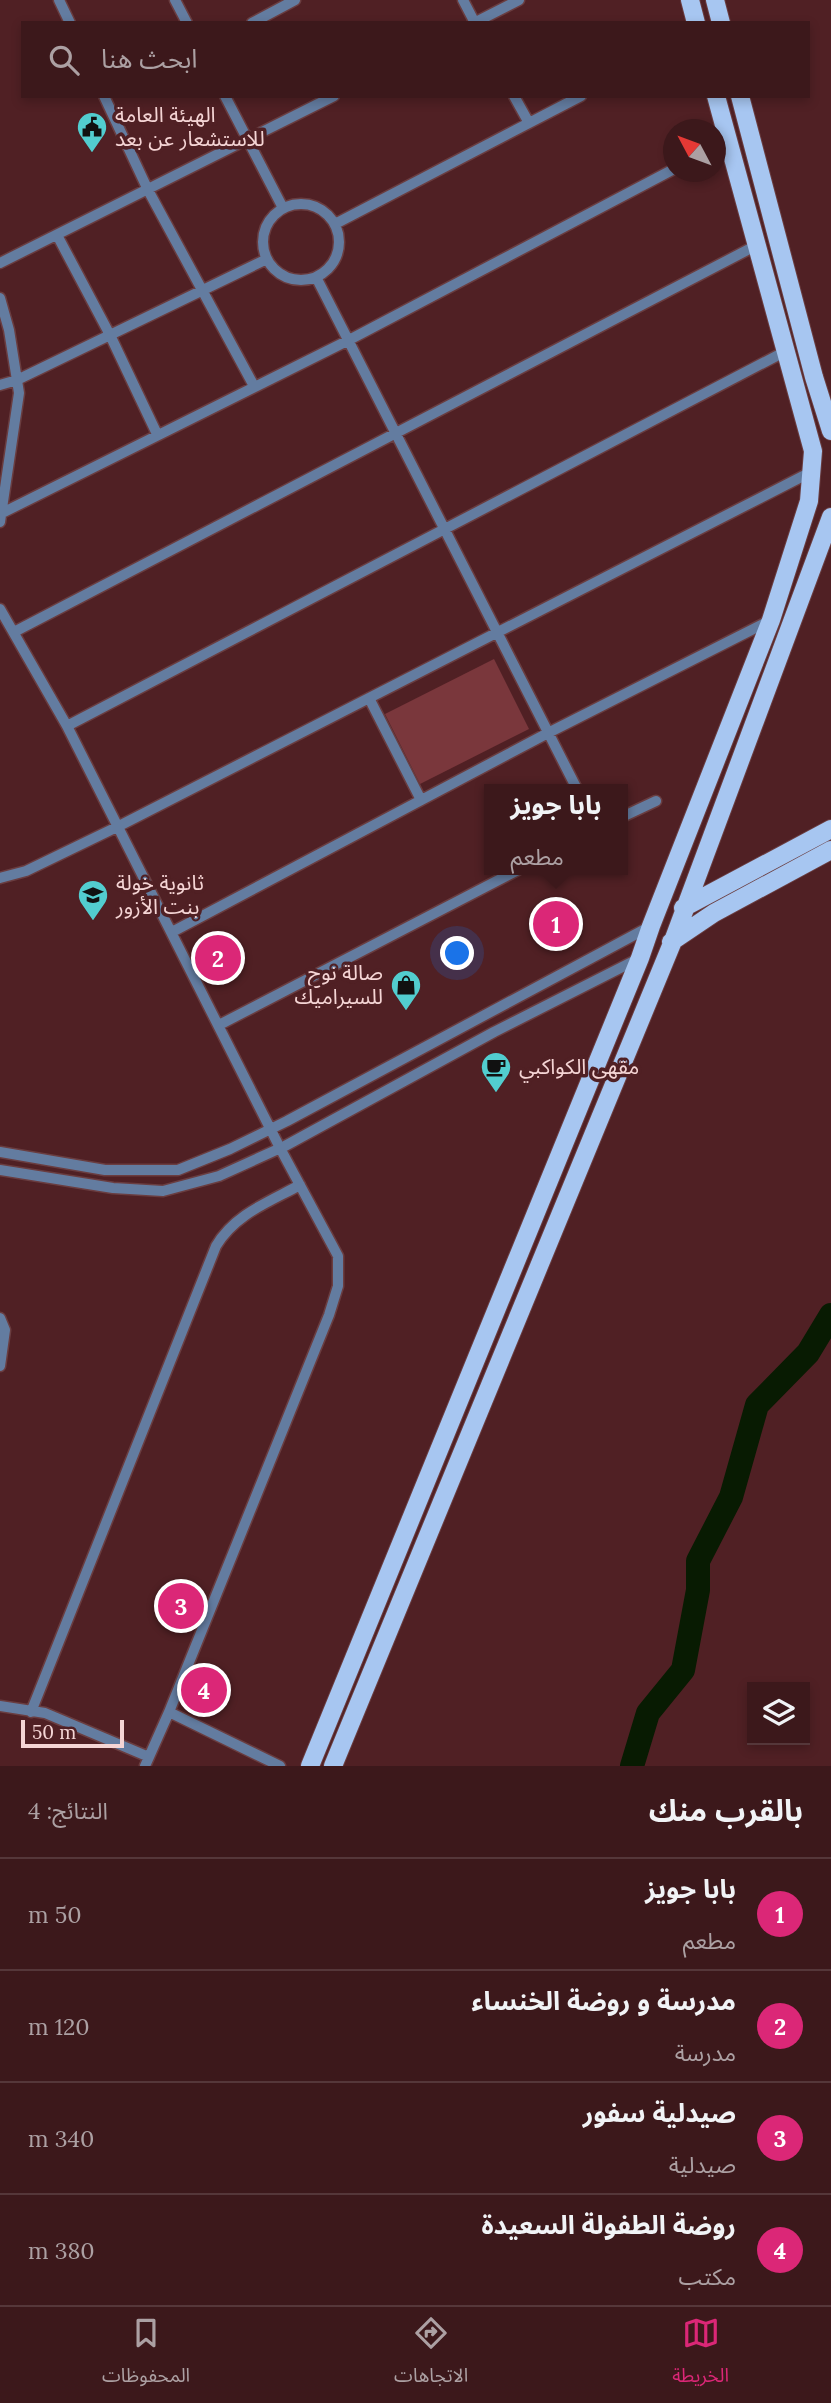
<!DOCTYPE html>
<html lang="ar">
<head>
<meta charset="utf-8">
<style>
	body { margin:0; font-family:Lora,"Noto Sans Arabic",serif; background:#432124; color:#f1f3f6; direction:rtl }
	.controls { position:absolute; right:21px; bottom:21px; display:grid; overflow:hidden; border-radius:0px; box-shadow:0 4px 10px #0003 }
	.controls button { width:63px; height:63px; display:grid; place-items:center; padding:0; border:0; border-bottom:2px solid #55373a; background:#3c181b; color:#f1f3f6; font:35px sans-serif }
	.compass { position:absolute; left:663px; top:119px; width:63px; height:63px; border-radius:50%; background:#3c181b; box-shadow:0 4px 10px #0003; rotate:311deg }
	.scale { position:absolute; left:21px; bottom:18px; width:103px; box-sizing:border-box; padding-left:7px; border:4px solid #f5d5d5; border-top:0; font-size:19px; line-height:24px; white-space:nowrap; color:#f5d5d5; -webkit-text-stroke:5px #502024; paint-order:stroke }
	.you { position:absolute; left:458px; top:954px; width:24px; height:24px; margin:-18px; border:5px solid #fff; border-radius:50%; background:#1a73e8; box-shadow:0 0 0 10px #1a73e833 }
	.badge { display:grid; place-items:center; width:46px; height:46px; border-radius:50%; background:#db2777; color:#fff; font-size:23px; font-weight:700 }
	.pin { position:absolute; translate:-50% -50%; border:4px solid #fff; box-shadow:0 2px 7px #0006 }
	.popup { position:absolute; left:484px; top:784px; width:144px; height:91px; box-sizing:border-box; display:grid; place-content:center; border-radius:0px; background:#3c181b; filter:drop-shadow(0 2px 5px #0005); font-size:23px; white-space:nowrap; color:#aca0a3 }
	.popup b { font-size:26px; color:#f1f3f6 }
	.popup::after { content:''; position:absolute; left:50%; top:100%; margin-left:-14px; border:14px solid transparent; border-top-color:#3c181b }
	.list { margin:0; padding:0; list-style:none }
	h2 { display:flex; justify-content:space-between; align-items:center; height:91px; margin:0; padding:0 28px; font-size:30px }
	h2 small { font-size:23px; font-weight:400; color:#aca0a3 }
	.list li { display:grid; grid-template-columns:46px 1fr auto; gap:21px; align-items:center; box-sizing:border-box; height:112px; padding:0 28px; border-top:2px solid #55373a }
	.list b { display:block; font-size:26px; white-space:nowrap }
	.list p { margin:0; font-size:23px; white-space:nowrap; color:#aca0a3 }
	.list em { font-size:23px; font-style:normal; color:#aca0a3 }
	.icon { flex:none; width:38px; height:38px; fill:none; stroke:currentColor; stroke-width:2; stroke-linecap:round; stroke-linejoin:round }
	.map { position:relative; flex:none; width:831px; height:1766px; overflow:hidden; direction:ltr }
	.search { position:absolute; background:#3c181b; box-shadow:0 4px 10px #0003; left:21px; right:21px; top:21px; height:77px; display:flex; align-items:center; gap:18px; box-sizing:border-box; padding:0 24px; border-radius:0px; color:#aca0a3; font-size:26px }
	.sheet { height:539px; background:#3c181b }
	nav { display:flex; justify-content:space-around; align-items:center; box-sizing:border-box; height:98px; border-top:2px solid #55373a; background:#3c181b; font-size:19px; color:#aca0a3 }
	nav a { display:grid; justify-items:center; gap:4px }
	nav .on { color:#db2777 }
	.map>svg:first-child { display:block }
	.green { fill:#7a373c }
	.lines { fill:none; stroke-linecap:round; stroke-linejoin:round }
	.river { stroke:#081b02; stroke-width:24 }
	.minor-casing { stroke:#6a3d40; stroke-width:13 }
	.primary-casing { stroke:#6a3d40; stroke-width:20 }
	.minor { stroke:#637ca0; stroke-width:10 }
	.primary { stroke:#a7c6f1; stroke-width:18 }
	.labels { text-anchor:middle; stroke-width:7; stroke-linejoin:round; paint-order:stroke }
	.poi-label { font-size:21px; fill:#f5d5d5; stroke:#502024; text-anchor:start }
</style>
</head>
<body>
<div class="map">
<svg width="831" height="1766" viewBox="0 0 831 1766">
	<rect width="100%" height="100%" fill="#502024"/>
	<path class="green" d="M494 659 529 729 420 784 385 714Z"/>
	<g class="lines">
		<path class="river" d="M632 1766 648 1713 683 1670 698 1590V1561L731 1497 757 1405 808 1353 831 1315"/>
		<g class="minor-casing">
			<path id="minor" d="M59 0 70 23
				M175 0 187 23
				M463 0 475 23
				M252 23 295 0
				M474 23 519 0
				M104 96 148 190 254 386
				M225 96 283 208
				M514 96 529 123
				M263 242a38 38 0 1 1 76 0a38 38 0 1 1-76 0Z
				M335 224 581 96
				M57 235 110 335 157 434
				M0 263 334 96
				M316 277 577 789
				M0 298 9 330 19 393 0 522
				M0 385 17 380 267 259
				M2 513 349 340 674 169
				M0 609 67 726 280 1148 338 1256V1286L329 1315 169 1712 145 1766
				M14 632 757 245
				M369 698 421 800
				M67 726 786 351
				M622 817 656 801
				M0 878 26 871 119 826 811 472
				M172 932 548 733 771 620
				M219 1025 518 870
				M0 1152 105 1170H178L230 1149 287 1121 651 926
				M0 1170 113 1188 163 1191 219 1176 285 1146 494 1032 640 958
				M0 1318 5 1330 0 1366
				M0 1706 45 1713 149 1757
				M31 1712 216 1246C235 1214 269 1202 300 1185
				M169 1712 280 1766"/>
		</g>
		<g class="primary-casing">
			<path id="primary" d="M690 0 696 23
				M715 0 721 23
				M740 96 814 377 831 431
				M683 908 831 829
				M671 942 714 913 831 850
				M310 1766 640 958 651 926 771 620 809 501 813 451 716 96
				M333 1766 673 941 831 517"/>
		</g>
		<use href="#minor" class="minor"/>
		<use href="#primary" class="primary"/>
	</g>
	<defs>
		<g id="civic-pin" transform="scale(1.575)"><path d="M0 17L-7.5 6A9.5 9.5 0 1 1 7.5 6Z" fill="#52cdcf" stroke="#502024"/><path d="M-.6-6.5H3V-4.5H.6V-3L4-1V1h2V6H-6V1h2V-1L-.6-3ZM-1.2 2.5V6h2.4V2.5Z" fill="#111"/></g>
		<g id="school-pin" transform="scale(1.575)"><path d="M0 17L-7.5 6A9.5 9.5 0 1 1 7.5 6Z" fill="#52cdcf" stroke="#502024"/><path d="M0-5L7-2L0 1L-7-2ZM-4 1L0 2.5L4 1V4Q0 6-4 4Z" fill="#111"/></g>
		<g id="shop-pin" transform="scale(1.575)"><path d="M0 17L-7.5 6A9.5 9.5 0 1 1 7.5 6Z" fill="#52cdcf" stroke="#502024"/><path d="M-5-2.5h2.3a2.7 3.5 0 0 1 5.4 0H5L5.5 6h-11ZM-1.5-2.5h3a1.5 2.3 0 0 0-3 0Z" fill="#111"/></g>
		<g id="cafe-pin" transform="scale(1.575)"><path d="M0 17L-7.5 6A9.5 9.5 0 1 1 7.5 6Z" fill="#52cdcf" stroke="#502024"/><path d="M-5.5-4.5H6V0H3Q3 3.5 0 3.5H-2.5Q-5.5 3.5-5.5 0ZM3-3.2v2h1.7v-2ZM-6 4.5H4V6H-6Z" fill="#111"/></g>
	</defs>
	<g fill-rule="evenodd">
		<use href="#civic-pin" x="92" y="127"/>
		<use href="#school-pin" x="93" y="895"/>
		<use href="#shop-pin" x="406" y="985"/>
		<use href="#cafe-pin" x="496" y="1067"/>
	</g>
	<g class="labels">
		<g class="poi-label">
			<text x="115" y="122">الهيئة العامة<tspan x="115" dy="24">للاستشعار عن بعد</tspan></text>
			<text x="116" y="890">ثانوية خولة<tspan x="116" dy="24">بنت الأزور</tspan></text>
			<text x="383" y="980" text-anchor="end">صالة نوح<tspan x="383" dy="24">للسيراميك</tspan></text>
			<text x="519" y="1074">مقهى الكواكبي</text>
		</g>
	</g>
</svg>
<div class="controls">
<button><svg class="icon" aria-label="layers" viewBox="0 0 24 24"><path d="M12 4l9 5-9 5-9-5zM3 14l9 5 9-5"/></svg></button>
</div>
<svg class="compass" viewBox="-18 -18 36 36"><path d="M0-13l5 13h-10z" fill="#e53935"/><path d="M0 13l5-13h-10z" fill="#aca0a3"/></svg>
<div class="scale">50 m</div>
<div class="you"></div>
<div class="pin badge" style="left:556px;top:924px">1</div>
<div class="popup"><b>بابا جويز</b>مطعم</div>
<div class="pin badge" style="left:218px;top:958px">2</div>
<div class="pin badge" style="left:181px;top:1606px">3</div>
<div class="pin badge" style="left:204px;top:1690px">4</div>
<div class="search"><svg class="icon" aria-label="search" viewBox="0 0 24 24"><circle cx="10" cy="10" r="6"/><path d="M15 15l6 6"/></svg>ابحث هنا</div>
</div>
<section class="sheet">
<h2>بالقرب منك<small>النتائج: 4</small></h2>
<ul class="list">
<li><span class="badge">1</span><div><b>بابا جويز</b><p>مطعم</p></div><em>50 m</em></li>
<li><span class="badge">2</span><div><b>مدرسة و روضة الخنساء</b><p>مدرسة</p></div><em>120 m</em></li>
<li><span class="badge">3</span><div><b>صيدلية سفور</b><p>صيدلية</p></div><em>340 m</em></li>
<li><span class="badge">4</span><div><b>روضة الطفولة السعيدة</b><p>مكتب</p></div><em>380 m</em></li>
</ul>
</section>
<nav>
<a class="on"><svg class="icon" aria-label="map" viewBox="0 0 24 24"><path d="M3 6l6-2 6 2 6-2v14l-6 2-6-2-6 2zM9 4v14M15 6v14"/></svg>الخريطة</a>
<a><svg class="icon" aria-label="directions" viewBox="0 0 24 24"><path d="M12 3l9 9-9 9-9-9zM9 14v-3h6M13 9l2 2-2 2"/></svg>الاتجاهات</a>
<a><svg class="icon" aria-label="saved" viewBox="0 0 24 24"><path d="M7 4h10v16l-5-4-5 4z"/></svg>المحفوظات</a>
</nav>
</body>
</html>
